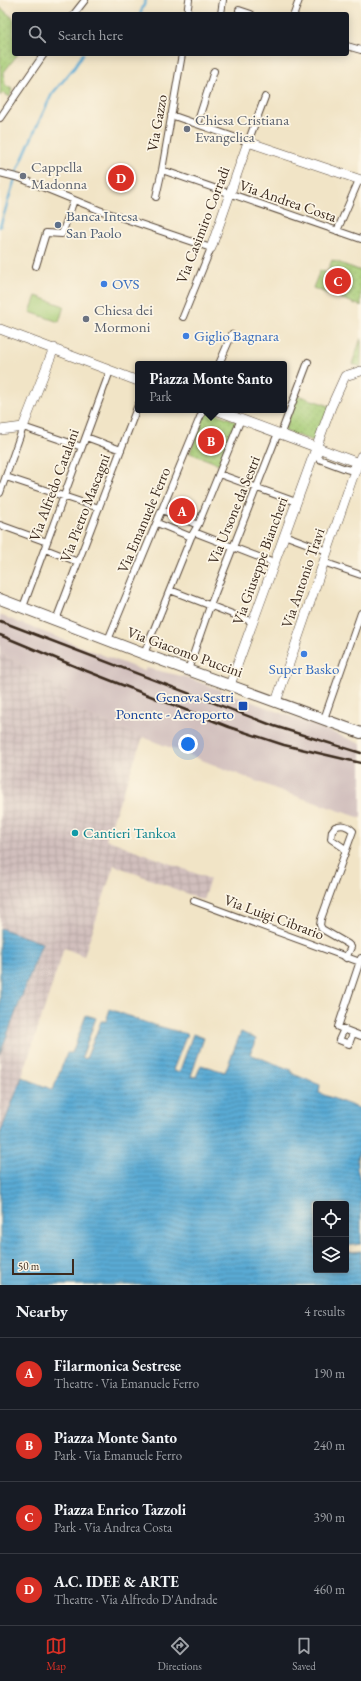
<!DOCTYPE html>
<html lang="en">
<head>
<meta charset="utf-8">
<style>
	body { margin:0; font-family:"EB Garamond",serif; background:#20242c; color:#f1f3f6 }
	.controls { position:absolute; right:12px; bottom:12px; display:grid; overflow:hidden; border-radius:4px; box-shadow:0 2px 10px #0003 }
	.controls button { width:36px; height:36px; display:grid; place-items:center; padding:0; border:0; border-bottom:1px solid #363941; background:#171b24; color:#f1f3f6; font:20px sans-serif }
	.scale { position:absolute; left:12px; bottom:10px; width:62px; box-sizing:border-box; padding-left:4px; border:2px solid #3b2a1e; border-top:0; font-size:11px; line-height:14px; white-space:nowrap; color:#3b2a1e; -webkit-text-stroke:3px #fcf5e5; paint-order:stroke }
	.you { position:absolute; left:188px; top:744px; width:14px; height:14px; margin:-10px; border:3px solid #fff; border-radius:50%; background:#1a73e8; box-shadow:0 0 0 6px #1a73e833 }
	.badge { display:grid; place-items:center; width:26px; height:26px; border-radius:50%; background:#d93025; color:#fff; font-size:13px; font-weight:700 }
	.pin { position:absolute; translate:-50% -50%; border:2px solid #fff; box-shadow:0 1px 4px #0006 }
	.popup { position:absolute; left:135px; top:361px; width:152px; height:52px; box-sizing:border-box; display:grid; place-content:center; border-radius:4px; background:#171b24; filter:drop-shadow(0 1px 3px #0005); font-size:13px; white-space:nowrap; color:#9ea1a6 }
	.popup b { font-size:15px; color:#f1f3f6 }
	.popup::after { content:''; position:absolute; left:50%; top:100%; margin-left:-8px; border:8px solid transparent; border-top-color:#171b24 }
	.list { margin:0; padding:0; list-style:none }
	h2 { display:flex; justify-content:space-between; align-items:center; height:52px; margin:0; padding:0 16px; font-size:17px }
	h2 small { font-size:13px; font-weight:400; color:#9ea1a6 }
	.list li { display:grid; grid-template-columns:26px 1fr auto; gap:12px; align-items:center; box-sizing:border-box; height:72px; padding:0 16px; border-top:1px solid #363941 }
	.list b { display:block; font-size:15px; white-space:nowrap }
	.list p { margin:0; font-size:13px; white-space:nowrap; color:#9ea1a6 }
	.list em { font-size:13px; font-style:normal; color:#9ea1a6 }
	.icon { flex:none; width:22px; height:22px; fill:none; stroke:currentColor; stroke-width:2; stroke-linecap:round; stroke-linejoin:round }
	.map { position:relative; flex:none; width:361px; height:1285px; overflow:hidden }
	.search { position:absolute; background:#171b24; box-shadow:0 2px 10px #0003; left:12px; right:12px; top:12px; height:44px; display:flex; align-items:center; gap:10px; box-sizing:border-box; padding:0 14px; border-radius:4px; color:#9ea1a6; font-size:15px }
	.sheet { height:340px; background:#171b24 }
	nav { display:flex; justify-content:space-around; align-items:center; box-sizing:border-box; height:56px; border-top:1px solid #363941; background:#171b24; font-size:11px; color:#9ea1a6 }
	nav a { display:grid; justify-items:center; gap:2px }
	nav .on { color:#d93025 }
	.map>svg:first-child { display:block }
	.industrial { fill:url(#industrial-grid) }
	.railway { fill:#d1bfbd }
	.grass { fill:#a6cc76; stroke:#707b4a }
	.park { fill:url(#park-dots); stroke:#707b4a }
	.water { fill:url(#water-rules); stroke:#4a6a79; fill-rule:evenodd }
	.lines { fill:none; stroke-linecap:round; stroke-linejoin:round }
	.stream { stroke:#5aaad4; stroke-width:2.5 }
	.street-casing { stroke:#564637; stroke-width:8 }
	.secondary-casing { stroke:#564637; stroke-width:10 }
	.primary-casing { stroke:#564637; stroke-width:12 }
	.street { stroke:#fff; stroke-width:6 }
	.secondary { stroke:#fff; stroke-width:9 }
	.primary { stroke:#fff; stroke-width:10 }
	.rail { stroke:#3b2a1e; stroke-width:2.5 }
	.worship-dot { fill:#6b7280; stroke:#fcf5e5; stroke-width:1.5 }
	.service-dot { fill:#5c6f8a; stroke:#fcf5e5; stroke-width:1.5 }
	.shop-dot { fill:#3f7fe0; stroke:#fcf5e5; stroke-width:1.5 }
	.transit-dot { fill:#1a4fb4; stroke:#fcf5e5; stroke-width:1.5 }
	.culture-dot { fill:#0f9aa8; stroke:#fcf5e5; stroke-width:1.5 }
	.labels { text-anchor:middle; stroke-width:3.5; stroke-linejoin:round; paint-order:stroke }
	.worship-label { font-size:15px; fill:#5b616d; stroke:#fcf5e5; text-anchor:start }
	.street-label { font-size:15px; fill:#3b2a1e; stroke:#fcf5e5 }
	.service-label { font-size:15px; fill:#4e5e75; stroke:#fcf5e5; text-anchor:start }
	.shop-label { font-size:15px; fill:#366cbe; stroke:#fcf5e5; text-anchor:start }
	.transit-label { font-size:15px; fill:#164399; stroke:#fcf5e5; text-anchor:end }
	.culture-label { font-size:15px; fill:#0d838f; stroke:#fcf5e5; text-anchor:start }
</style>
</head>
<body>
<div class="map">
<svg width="361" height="1285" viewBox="0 0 361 1285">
	<defs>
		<pattern id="industrial-grid" width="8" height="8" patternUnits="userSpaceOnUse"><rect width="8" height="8" fill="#d1bfbd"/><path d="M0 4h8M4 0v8" fill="none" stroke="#b4a4a2"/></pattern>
		<pattern id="park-dots" width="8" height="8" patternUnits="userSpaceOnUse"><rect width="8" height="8" fill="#a6cc76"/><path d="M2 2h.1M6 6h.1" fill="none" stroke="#90af66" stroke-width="1.8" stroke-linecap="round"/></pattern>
		<pattern id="water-rules" width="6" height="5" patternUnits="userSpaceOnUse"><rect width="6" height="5" fill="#5aaad4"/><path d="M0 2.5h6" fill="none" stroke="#4c8bab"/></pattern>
	</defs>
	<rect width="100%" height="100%" fill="#fcf5e5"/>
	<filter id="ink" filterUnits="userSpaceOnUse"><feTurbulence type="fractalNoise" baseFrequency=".025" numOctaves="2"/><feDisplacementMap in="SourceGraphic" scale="8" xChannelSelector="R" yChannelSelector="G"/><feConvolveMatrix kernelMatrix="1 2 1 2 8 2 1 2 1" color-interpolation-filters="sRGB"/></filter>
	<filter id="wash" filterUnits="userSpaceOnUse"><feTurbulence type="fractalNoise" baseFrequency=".012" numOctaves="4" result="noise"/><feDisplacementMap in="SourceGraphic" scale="16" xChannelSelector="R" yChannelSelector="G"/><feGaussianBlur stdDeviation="0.9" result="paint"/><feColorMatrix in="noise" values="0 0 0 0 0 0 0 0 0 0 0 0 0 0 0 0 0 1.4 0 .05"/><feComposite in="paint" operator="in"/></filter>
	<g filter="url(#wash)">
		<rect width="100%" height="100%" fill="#f1e4c6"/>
		<path class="industrial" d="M0 653 68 692 63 706 143 737 106 839 210 879 203 900 114 865 84 956 64 948 22 1077 0 1134V1054L42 944 0 928Z"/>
		<path class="railway" d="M0 615 144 671 146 668 186 677 327 730 361 744V818L284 792 63 706 68 692 0 653Z"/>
		<path class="grass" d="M36 296 64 306 59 322 30 312Z"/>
		<path class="park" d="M0 7 14 19V54H18L4 72 5 85 12 89 10 97 3 93 0 96Z
			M332 260 361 271V306L313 288 320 270 327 273Z
			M361 338V367L352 364Z
			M297 395 330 406 316 442 284 431Z
			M206 410 236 421 219 464 190 453Z"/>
		<path class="water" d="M0 928 42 943 0 1054Z
			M110 1009 147 1023 187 1034 173 1070 179 1073 193 1034 204 1038 191 1076 196 1077 201 1065 225 1072 241 1032 256 1039 250 1054 291 1070 293 1074 320 1085 319 1093 361 1109V1149L357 1159V1168L361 1183V1244L347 1246V1252L361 1251V1285H0V1134L22 1077 53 1090 67 1053H72L86 1015 96 1018 82 1057 86 1059 101 1021H106ZM316 1204H346V1270H316Z"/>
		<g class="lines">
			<path class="stream" d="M140 14 146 0
				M0 227 18 169 36 128 52 94 74 68 83 54"/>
		</g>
	</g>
	<g filter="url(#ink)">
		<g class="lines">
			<g class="street-casing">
				<path id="street" d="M239 10 251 14
					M74 14 85 0
					M187 14 189 0
					M221 14 223 0
					M294 14 299 0
					M347 46 361 50
					M171 115 248 142 265 97
					M0 118 44 54
					M197 124 214 71
					M162 170 361 239
					M0 173 20 178 99 210 211 248 183 317
					M156 197 162 170 182 54
					M337 231 359 180
					M36 266 46 233 62 234 74 200
					M219 364 232 334
					M86 437 121 450
					M317 448 319 459 346 469 350 470 356 464
					M219 474 296 502
					M6 477 99 508
					M0 493 23 427 82 447
					M162 510 198 525
					M157 523 191 537
					M0 525 47 542
					M194 532 274 563
					M284 535 327 551
					M45 549 78 562
					M323 562 361 575
					M170 590 253 622
					M23 607 110 371
					M56 620 138 405
					M108 640 203 410
					M144 654 191 537 198 525 241 419
					M188 670 210 606 276 438 281 433 308 362
					M324 719 361 613
					M345 852 344 848 331 839 332 831 335 827C342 824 347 825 353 831L321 919 320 925 322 929 348 944 351 947 346 958
					M194 901 360 962
					M361 958 338 1027 361 1036
					M344 1029 339 1040 349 1044 353 1033"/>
			</g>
			<g class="secondary-casing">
				<path id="secondary" d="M211 248 248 142 361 180
					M0 329 138 381
					M216 410 361 464
					M0 430 23 427 54 348
					M230 685 331 407 345 376 361 371
					M276 702 352 479 361 456"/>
			</g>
			<g class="primary-casing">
				<path id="primary" d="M0 599 144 654 361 733"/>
			</g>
			<use href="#street" class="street"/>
			<use href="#secondary" class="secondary"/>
			<use href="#primary" class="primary"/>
			<path class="rail" d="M0 621 274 726 361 753
				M0 635 79 668 229 727 284 745 361 763"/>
		</g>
	</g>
	<g class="worship-dot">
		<circle cx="187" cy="129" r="4"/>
		<circle cx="23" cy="176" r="4"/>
		<circle cx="86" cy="319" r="4"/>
	</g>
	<circle class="service-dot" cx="58" cy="225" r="4"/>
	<g class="shop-dot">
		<circle cx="104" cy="284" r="4"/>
		<circle cx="186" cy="336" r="4"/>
		<circle cx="304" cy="654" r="4"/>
	</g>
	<rect class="transit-dot" x="238" y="701" width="10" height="10" rx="2"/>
	<circle class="culture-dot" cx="75" cy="833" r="4"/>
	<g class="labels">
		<g class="worship-label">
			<text x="195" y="125">Chiesa Cristiana<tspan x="195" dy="17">Evangelica</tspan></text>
			<text x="31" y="172">Cappella<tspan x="31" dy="17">Madonna</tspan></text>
			<text x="94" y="315">Chiesa dei<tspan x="94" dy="17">Mormoni</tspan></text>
		</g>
		<g class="street-label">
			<text transform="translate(157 123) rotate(-80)" y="5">Via Gazzo</text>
			<text transform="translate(288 201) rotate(19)" y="5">Via Andrea Costa</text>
			<text transform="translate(203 225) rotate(-69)" y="5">Via Casimiro Corradi</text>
			<text transform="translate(54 485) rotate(-70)" y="5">Via Alfredo Catalani</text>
			<text transform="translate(85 508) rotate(-69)" y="5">Via Pietro Mascagni</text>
			<text transform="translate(234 510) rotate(-68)" y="5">Via Ursone da Sestri</text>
			<text transform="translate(144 520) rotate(-67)" y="5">Via Emanuele Ferro</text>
			<text transform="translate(260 561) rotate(-70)" y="5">Via Giuseppe Biancheri</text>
			<text transform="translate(303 578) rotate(-71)" y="5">Via Antonio Travi</text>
			<text transform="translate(185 652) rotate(20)" y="5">Via Giacomo Puccini</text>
			<text transform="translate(274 917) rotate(20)" y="5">Via Luigi Cibrario</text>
		</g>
		<g class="service-label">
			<text x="66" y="221">Banca Intesa<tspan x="66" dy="17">San Paolo</tspan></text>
		</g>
		<g class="shop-label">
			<text x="112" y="289">OVS</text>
			<text x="194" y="341">Giglio Bagnara</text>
			<text x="304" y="674" text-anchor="middle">Super Basko</text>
		</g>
		<g class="transit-label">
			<text x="234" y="702">Genova Sestri<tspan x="234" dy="17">Ponente - Aeroporto</tspan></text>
		</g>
		<g class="culture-label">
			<text x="83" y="838">Cantieri Tankoa</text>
		</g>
	</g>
</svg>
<div class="controls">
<button><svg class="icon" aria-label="locate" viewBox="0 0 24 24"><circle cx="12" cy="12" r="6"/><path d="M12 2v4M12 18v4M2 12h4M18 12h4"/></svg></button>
<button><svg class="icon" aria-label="layers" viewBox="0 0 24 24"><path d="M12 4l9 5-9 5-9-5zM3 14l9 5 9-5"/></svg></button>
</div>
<div class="scale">50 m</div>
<div class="you"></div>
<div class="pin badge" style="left:182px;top:511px">A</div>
<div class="pin badge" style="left:211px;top:441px">B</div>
<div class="popup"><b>Piazza Monte Santo</b>Park</div>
<div class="pin badge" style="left:338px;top:281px">C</div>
<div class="pin badge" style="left:121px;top:178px">D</div>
<div class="search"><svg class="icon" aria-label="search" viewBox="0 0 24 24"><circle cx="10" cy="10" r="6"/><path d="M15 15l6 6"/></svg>Search here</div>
</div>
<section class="sheet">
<h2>Nearby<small>4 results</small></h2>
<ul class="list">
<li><span class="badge">A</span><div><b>Filarmonica Sestrese</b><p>Theatre · Via Emanuele Ferro</p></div><em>190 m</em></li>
<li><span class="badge">B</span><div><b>Piazza Monte Santo</b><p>Park · Via Emanuele Ferro</p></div><em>240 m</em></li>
<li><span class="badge">C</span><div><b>Piazza Enrico Tazzoli</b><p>Park · Via Andrea Costa</p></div><em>390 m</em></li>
<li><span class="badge">D</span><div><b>A.C. IDEE &amp; ARTE</b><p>Theatre · Via Alfredo D'Andrade</p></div><em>460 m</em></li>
</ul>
</section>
<nav>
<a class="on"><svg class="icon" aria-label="map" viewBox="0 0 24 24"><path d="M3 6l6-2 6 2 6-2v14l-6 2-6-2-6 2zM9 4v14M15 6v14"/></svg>Map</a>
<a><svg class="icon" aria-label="directions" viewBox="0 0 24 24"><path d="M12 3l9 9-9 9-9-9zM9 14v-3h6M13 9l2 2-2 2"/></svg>Directions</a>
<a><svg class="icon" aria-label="saved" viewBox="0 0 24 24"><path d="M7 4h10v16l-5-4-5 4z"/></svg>Saved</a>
</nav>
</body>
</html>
